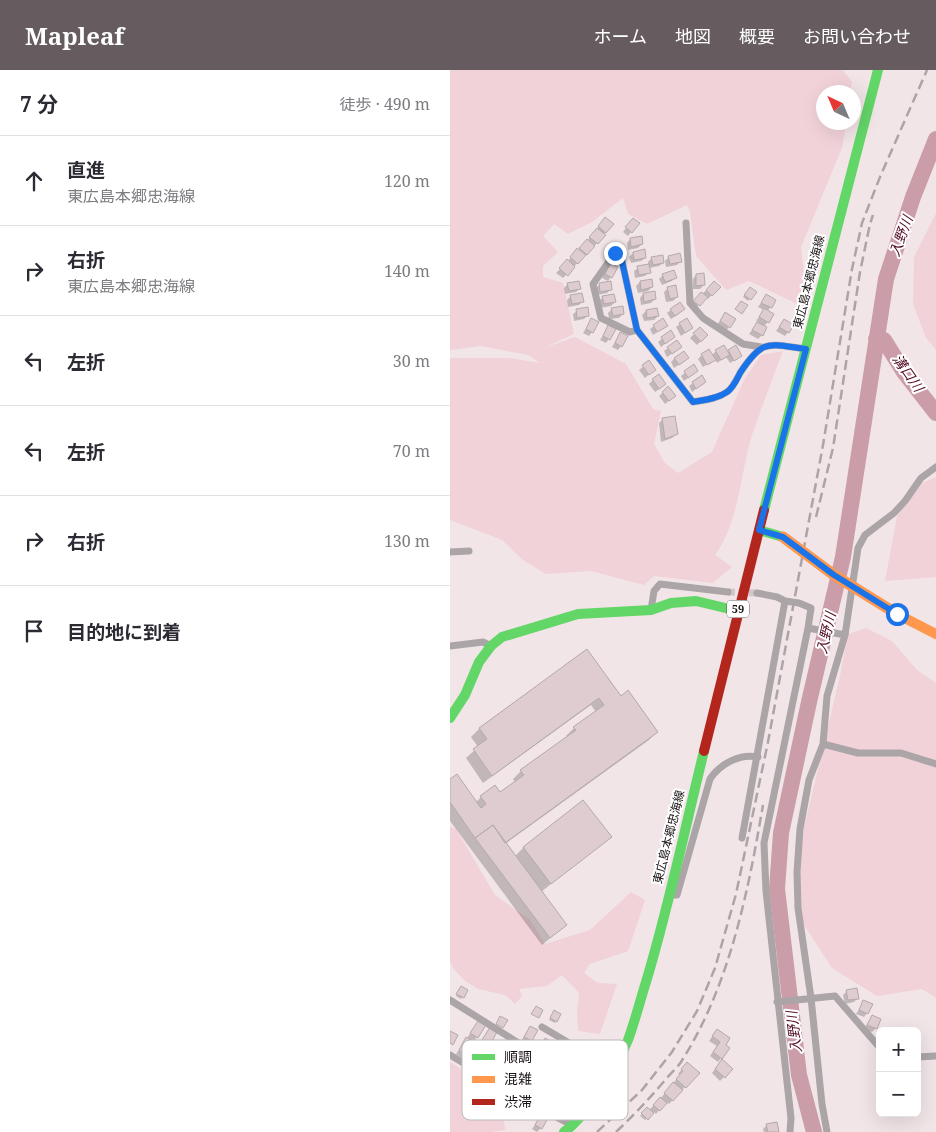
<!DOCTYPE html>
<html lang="ja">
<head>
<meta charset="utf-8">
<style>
	body { margin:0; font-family:"Noto Serif","Noto Sans JP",serif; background:#f7f7f7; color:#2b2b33 }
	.controls { position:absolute; right:15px; bottom:15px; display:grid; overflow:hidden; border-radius:8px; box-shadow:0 5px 20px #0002 }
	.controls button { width:45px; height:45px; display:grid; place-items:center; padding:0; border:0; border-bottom:1px solid #e1e1e2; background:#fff; color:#2b2b33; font:25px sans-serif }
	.compass { position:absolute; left:366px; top:15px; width:45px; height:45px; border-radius:50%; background:#fff; box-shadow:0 5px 20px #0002; rotate:316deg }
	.stop { position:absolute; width:15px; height:15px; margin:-11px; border:4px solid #1a73e8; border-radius:50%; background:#fff }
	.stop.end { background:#1a73e8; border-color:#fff; box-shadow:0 1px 5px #0008 }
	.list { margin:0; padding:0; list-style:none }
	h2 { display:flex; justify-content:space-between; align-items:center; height:65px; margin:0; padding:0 20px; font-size:21px }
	h2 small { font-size:16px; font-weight:400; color:#7c7c81 }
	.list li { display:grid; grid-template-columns:32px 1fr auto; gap:15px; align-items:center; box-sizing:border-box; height:90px; padding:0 20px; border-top:1px solid #e1e1e2 }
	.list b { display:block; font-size:19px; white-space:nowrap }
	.list p { margin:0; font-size:16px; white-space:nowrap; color:#7c7c81 }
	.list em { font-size:16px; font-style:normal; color:#7c7c81 }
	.icon { flex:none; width:28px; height:28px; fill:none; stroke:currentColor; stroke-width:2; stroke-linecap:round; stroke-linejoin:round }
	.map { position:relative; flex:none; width:486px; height:1062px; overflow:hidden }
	header { display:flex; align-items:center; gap:30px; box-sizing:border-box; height:70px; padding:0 25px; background:#665c5f; color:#fff }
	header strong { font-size:24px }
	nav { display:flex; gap:28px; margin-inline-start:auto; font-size:18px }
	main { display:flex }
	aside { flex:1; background:#fff }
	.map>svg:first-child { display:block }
	.green { fill:#f0d2d8 }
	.shadow { fill:#0003 }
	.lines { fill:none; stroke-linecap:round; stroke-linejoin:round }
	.river { stroke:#ca9da8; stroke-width:16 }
	.building { fill:#deccd0; stroke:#b3a9ac }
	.street-tunnel { stroke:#d2c6c8; stroke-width:7; stroke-dasharray:7 3.5; stroke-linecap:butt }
	.street { stroke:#aba5a7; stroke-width:7 }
	.fast { stroke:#63d668; stroke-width:10 }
	.slow { stroke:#ff974d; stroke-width:10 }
	.jam { stroke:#b3261e; stroke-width:10 }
	.rail { stroke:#aca4a7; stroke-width:2.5; stroke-dasharray:10 5; stroke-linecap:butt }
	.slow-bridge { stroke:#ff974d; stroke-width:11 }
	.route { stroke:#1a73e8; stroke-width:6 }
	.labels { text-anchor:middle; stroke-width:4; stroke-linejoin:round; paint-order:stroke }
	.shield { fill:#fff; stroke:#5f5a5b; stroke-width:1 }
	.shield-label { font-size:11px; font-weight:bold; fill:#1b1315 }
	.street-label { font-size:12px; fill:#1b1315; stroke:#fff }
	.water-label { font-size:14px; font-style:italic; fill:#540c27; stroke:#fff }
	.key { fill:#fff; stroke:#bbb8b9; stroke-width:1 }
	.key-label { font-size:14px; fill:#1b1315 }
</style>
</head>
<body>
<header>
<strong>Mapleaf</strong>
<nav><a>ホーム</a><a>地図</a><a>概要</a><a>お問い合わせ</a></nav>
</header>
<main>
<aside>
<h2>7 分<small>徒歩 · 490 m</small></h2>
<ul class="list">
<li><svg class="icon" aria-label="ahead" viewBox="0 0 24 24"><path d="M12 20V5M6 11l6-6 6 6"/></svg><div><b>直進</b><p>東広島本郷忠海線</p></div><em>120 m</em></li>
<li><svg class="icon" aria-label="right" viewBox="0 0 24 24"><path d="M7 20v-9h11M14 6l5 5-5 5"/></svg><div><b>右折</b><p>東広島本郷忠海線</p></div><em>140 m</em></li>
<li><svg class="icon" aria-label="left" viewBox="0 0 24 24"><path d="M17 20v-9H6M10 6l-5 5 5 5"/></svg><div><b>左折</b></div><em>30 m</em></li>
<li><svg class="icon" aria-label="left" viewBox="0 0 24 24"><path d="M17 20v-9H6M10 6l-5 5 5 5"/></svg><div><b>左折</b></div><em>70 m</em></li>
<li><svg class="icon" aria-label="right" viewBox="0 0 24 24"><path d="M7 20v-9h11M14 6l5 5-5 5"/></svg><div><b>右折</b></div><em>130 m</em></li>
<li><svg class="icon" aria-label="arrive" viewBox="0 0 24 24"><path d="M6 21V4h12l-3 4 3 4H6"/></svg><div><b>目的地に到着</b></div></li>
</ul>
</aside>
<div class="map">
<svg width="486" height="1062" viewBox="0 0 486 1062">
	<rect width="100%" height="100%" fill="#f2e5e8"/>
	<path class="green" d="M0 0H393L402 12 400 22H373V52L396 53 392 78 351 177 358 239 299 211 276 220 246 186 240 142 237 135 197 154 178 144 173 128 142 152 118 164 104 154 93 166 108 182 93 196V207L113 213 124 264 91 279 125 267 176 294 203 339 211 341 204 374 215 393 228 403 262 382 294 310 311 285 333 281C322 310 311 339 301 368 290 406 289 452 265 485L282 497 263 513 204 506 194 515 141 501 96 504 73 490 52 470 0 450V288H60L90 293 78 285 31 276 0 280Z
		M486 143V280L476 268 463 234 464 187Z
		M486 407V507L435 511 447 446 472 413Z
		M416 558 442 571 467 600 486 613V928L472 919 427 926 382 898 345 841 354 758 390 606 398 564Z
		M0 757 6 759 45 825 80 850 95 874 140 860 181 822 195 830 178 881 140 894 134 903 148 913 167 914 150 964 128 961 127 942 129 923 112 905 97 916 69 919 72 926 65 934 55 925 28 919 15 911 3 898 0 892Z
		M0 992 18 1003V1029L53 1041 55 1060 40 1062H0Z"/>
	<path class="shadow" d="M152 152 162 154 147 173 113 208 106 203 137 171Z
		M180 153 181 162 178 166 173 162Z
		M180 169 192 174 188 178 178 180 177 173Z
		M183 183 195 188 191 191 181 193 179 187Z
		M219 187 231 191 227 195 216 197 215 191Z
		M202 188 213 193 209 196 199 198V202L195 206 185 208 184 201 188 198 198 196V192Z
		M156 198 161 207 158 211 152 208Z
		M213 205 225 207 222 211 212 215 209 209Z
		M246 205 254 215 250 219H243V209Z
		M201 211 202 217 198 221 188 223 186 216 190 212Z
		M264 213 269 217 258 229 256 227 245 239 240 235Z
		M118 214 129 219 126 222 115 224 114 218Z
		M149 215 161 219 157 223 147 225 146 218Z
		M218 218 227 227 223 231 216 232 214 222Z
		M298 220 305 222 298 231 293 227Z
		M193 224 205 229 201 233 191 235 190 228Z
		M121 226 133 231 129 235 118 237 117 230Z
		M316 226 325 231 317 242 318 252 313 257 312 265 308 269 299 264 308 252 306 251 314 240 308 237Z
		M153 227 165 232 161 236 150 238 149 231Z
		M162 239 173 244 169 248 159 249 158 243Z
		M221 240 230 243 221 249 217 243Z
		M127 241 138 245 134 249 124 251 123 244Z
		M196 241 208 246 204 250 194 251 192 245Z
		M275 243 279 257 276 261 267 255Z
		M141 250 142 262 139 266 133 263Z
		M334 250 338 262 335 266 326 261Z
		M230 254 242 258 231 266 226 257Z
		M159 256V269L156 273 150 270Z
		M204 256H216L203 265 200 259Z
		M250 258 257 265 247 275 240 268Z
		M220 262 224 267 211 277 208 272Z
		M170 264 171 276 168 280 162 277Z
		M286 277 287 289 280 293 276 287 267 293 265 289 253 297 248 289 252 285H262L266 281 277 283Z
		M218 278 226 281 217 287 214 281Z
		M225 288 233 292 224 298 221 292Z
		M199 292 201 303 195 308 189 300Z
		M243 296 247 301 234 311 231 306Z
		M251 307 255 312 242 322 239 316Z
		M203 310 211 318 205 322 199 314Z
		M218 318 220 330 215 334 209 326Z
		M213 349 226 364 222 368 211 372 209 353Z
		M137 581 171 628 207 662 199 670 55 774 64 787 73 778 133 732 160 767 91 822 116 855 92 875 0 751V711L26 732 31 727 50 723 65 712 63 709 71 701 117 668 116 666 124 658 146 642 141 635 33 713 16 688 28 677 21 667 29 659Z
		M9 919 16 921 11 929 6 926Z
		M397 921 408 928 404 932 395 934 393 925Z
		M414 931 417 943 414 947 406 944Z
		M103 943 106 951 105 953 99 950Z
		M422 946 426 958 422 962 414 959Z
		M28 952 27 967 11 988 6 984Z
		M80 957 81 970 77 974 71 971Z
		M40 959 39 974 35 978 29 974Z
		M264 964 274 975 271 988 268 992 260 986 267 976 259 971Z
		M95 969V982L92 986 86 983Z
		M237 993 248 1003 219 1034 216 1032 206 1044 204 1042 195 1050 190 1046 197 1038 199 1040 210 1029 230 1005 228 1004Z
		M269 994 274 1007 270 1011 262 1003Z
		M91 1046V1058L87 1062 82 1059Z
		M317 1055 328 1062H314L313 1059Z"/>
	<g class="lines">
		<path class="river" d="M426 269 434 270 454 302 486 343
			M364 1062 349 1005 327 819 331 763 359 632 393 487 436 209 463 127 486 69"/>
	</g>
	<path class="building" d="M155 147 164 154 156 163 148 156Z
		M183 148 190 153 182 163 175 157Z
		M147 158 156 165 148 174 139 167Z
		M192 166 193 174 181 177 180 168Z
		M137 169 145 176 137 185 129 178Z
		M127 178 136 185 128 194 120 187Z
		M195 179 196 188 184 190 183 182Z
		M230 183 232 192 220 194 218 186Z
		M213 185 214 193 203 195 201 187Z
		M117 189 125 197 118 206 109 198Z
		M160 193 168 197 162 208 155 204Z
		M199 194 201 203 189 205 187 196Z
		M224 200 227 208 215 212 212 204Z
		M254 203 255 215 246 216V204Z
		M202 209 203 217 191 220 190 211Z
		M129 211 131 219 119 221 117 213Z
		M161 211 162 220 150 222 149 213Z
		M264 211 271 217 262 226 256 220Z
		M226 215 228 227 220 229 217 217Z
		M300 217 307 222 301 230 294 225Z
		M205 221 206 229 194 232 193 223Z
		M251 222 258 227 250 236 243 231Z
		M132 223 134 232 122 234 120 225Z
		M164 224 166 232 154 234 152 226Z
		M316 224 326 230 322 238 311 233Z
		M291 231 298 235 292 244 285 239Z
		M230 232 235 239 225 246 220 239Z
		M173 236 174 244 163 246 161 238Z
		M138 237 139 246 127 248 126 239Z
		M207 238 209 246 197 248 196 240Z
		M314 238 324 244 319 253 309 247Z
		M275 242 286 249 280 258 270 251Z
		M141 248 149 252 143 263 136 259Z
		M213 248 218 256 207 262 203 255Z
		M237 248 243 258 235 263 229 253Z
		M334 249 344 255 339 263 329 257Z
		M307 252 317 257 313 266 302 260Z
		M158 255 166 259 160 270 153 266Z
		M250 257 258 265 251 272 243 263Z
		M221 260 225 267 215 274 211 267Z
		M170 262 178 266 172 277 165 273Z
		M227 270 232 277 222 284 217 277Z
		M274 275 280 285 271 290 265 280Z
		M286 275 292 286 284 291 278 280Z
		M259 279 266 290 257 295 251 284Z
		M234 281 239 288 229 295 224 288Z
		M199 290 206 300 199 305 192 295Z
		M244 294 248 301 238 308 234 301Z
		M209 304 216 314 209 319 202 309Z
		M252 305 256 312 246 319 242 312Z
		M218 316 226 326 219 331 212 322Z
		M225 346 228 364 215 369 212 348Z
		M137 579 171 626 178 620 208 662 55 773 43 755 25 768 0 732V709L7 704 31 738 36 734 30 726 45 715 50 722 74 705 70 700 126 660 123 657 154 635 149 628 42 706 23 679 37 669 29 658Z
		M133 730 162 767 101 814 73 777Z
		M43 755 117 855 100 868 25 768Z
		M11 916 18 920 14 928 6 924Z
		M407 918 409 929 398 930 396 920Z
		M413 930 423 934 418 944 409 940Z
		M86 936 93 940 89 948 81 944Z
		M104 940 111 944 107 952 100 948Z
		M422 945 431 949 427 959 417 955Z
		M50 946 58 950 53 958 46 954Z
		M28 951 36 955 28 968 20 963Z
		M80 956 88 960 82 971 74 967Z
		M40 957 47 962 40 975 32 970Z
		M267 959 280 968 276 975 280 978 272 989 263 982 270 972 262 966Z
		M0 961 8 965 3 975 0 973Z
		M16 967 24 972 16 985 9 980Z
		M95 968 102 972 96 983 89 979Z
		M272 989 283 999 275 1008 265 999Z
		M237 992 250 1003 236 1018 226 1009 233 1001 231 999Z
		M223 1012 233 1020 223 1031 214 1023Z
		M210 1027 217 1033 210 1041 203 1035Z
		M197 1037 204 1043 198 1050 191 1043Z
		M91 1044 98 1048 92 1059 85 1055Z
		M327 1052 329 1062H318L316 1054Z"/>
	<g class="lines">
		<path class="street-tunnel" d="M278 522 307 523"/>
		<path class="street" d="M236 153 240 233 253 248 293 274 311 277
			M187 260 180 262 151 248 143 214 165 183 170 182 187 260 243 332C254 330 267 329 277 322 283 318 287 309 290 303 313 268 318 274 356 279
			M0 482 19 481
			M307 523 327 527 335 531 349 533 361 538 358 558 395 565 408 478 415 465 444 443 455 431 471 408 486 397
			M201 540 204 521 210 514 278 522
			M0 576 33 572 41 576
			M373 674 408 683H451L486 694
			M292 768 335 531
			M219 825H227L260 709C270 694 290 683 308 687
			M0 930 97 991 73 1029
			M327 932 385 926 430 978
			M92 957 163 999
			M0 985 73 1029 123 1056
			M467 987 486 986
			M340 1062 341 1048 316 821 314 773 358 558
			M377 1062 372 1034 361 928 348 838 347 802 350 759 359 710 373 674 377 626 395 565"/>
		<path class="fast" d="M314 440 428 0
			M309 460 333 467
			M0 648 15 625 29 592 41 576 52 567 128 544 201 540 221 533 246 531 288 541
			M114 1062C136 1047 168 995 178 970 185 951 190 931 196 912 219 836 235 758 254 681"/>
		<path class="slow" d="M447 544 486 564"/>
		<path class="jam" d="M254 681 314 440"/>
		<path class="rail" d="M366 447 383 378 410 202 420 154 423 145
			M147 1062 192 1020 222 982 247 941 265 898 286 824 318 672 373 375 402 199 412 153 430 107 477 0
			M166 1062C184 1045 200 1028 216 1009 221 1003 227 998 231 992 280 915 298 822 313 735"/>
		<path class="slow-bridge" d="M333 467 384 505 447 544"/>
	</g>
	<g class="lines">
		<path class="route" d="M165 183 170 182 187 260 243 332C254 330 267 329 277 322 283 318 287 309 290 303 313 268 318 274 356 279L309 460 333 467 384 505 447 544"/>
	</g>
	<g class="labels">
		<rect class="shield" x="277" y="530.5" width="22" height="17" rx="4"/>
		<g class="shield-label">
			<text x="288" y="543">59</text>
		</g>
		<g class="street-label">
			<text transform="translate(359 212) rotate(-76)" y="4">東広島本郷忠海線</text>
			<text transform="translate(219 767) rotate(-76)" y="4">東広島本郷忠海線</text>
		</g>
		<g class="water-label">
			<text transform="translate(451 166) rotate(-70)" y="5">入野川</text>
			<text transform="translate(458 303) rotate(55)" y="5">溝口川</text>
			<text transform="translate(376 563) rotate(-77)" y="5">入野川</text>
			<text transform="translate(344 962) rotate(-97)" y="5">入野川</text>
		</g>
	</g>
	<rect x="12" y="970" width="166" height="80" rx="8" class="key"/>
	<rect x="22" y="984" width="23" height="6" fill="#63d668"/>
	<rect x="22" y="1006" width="23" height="7" fill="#ff974d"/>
	<rect x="22" y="1029" width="23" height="6" fill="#b3261e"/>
	<g class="key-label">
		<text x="54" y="992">順調</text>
		<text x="54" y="1014">混雑</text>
		<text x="54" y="1037">渋滞</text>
	</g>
</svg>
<div class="controls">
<button>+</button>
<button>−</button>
</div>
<svg class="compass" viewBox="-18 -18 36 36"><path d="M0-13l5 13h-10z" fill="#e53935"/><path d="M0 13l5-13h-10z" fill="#7c7c81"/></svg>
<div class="stop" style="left:447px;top:544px"></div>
<div class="stop end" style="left:165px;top:183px"></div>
</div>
</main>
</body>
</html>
